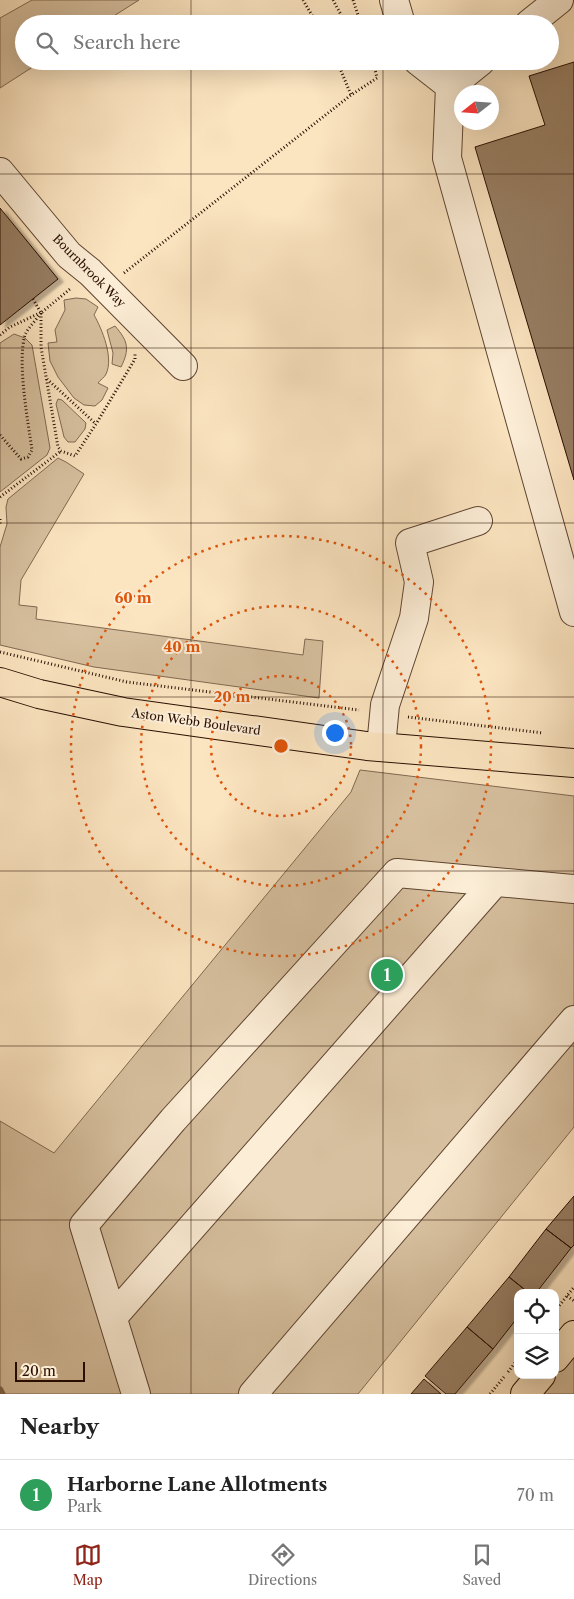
<!DOCTYPE html>
<html lang="en">
<head>
<meta charset="utf-8">
<style>
	body { margin:0; font-family:"Libre Caslon Text",serif; background:#f2f2f2; color:#222 }
	.controls { position:absolute; right:15px; bottom:15px; display:grid; overflow:hidden; border-radius:10px; box-shadow:0 5px 20px #0002 }
	.controls button { width:45px; height:45px; display:grid; place-items:center; padding:0; border:0; border-bottom:1px solid #e0e0e0; background:#fff; color:#222; font:25px sans-serif }
	.compass { position:absolute; left:454px; top:85px; width:45px; height:45px; border-radius:50%; background:#fff; box-shadow:0 5px 20px #0002; rotate:253deg }
	.scale { position:absolute; left:15px; bottom:12px; width:70px; box-sizing:border-box; padding-left:5px; border:2px solid #2a0f00; border-top:0; font-size:14px; line-height:18px; white-space:nowrap; color:#2a0f00; -webkit-text-stroke:4px #fcedd6; paint-order:stroke }
	.you { position:absolute; left:334px; top:732px; width:18px; height:18px; margin:-12px; border:4px solid #fff; border-radius:50%; background:#1a73e8; box-shadow:0 0 0 8px #1a73e833 }
	.badge { display:grid; place-items:center; width:32px; height:32px; border-radius:50%; background:#8f2418; color:#fff; font-size:16px; font-weight:700 }
	.pin { position:absolute; translate:-50% -50%; border:2px solid #fff; box-shadow:0 1px 5px #0006 }
	.list { margin:0; padding:0; list-style:none }
	h2 { display:flex; justify-content:space-between; align-items:center; height:65px; margin:0; padding:0 20px; font-size:21px }
	h2 small { font-size:16px; font-weight:400; color:#767676 }
	.list li { display:grid; grid-template-columns:32px 1fr auto; gap:15px; align-items:center; box-sizing:border-box; height:70px; padding:0 20px; border-top:1px solid #e0e0e0 }
	.list b { display:block; font-size:19px; white-space:nowrap }
	.list p { margin:0; font-size:16px; white-space:nowrap; color:#767676 }
	.list em { font-size:16px; font-style:normal; color:#767676 }
	.icon { flex:none; width:28px; height:28px; fill:none; stroke:currentColor; stroke-width:2; stroke-linecap:round; stroke-linejoin:round }
	.map { position:relative; flex:none; width:574px; height:1394px; overflow:hidden }
	.search { position:absolute; background:#fff; box-shadow:0 5px 20px #0002; left:15px; right:15px; top:15px; height:55px; display:flex; align-items:center; gap:12px; box-sizing:border-box; padding:0 18px; border-radius:28px; color:#767676; font-size:19px }
	.sheet { height:135px; background:#fff }
	nav { display:flex; justify-content:space-around; align-items:center; box-sizing:border-box; height:70px; border-top:1px solid #e0e0e0; background:#fff; font-size:14px; color:#767676 }
	nav a { display:grid; justify-items:center; gap:2px }
	nav .on { color:#8f2418 }
	.map>svg:first-child { display:block }
	.green { fill:#d7c09f; stroke:#806850 }
	.lines { fill:none; stroke-linecap:round; stroke-linejoin:round }
	.stream { stroke:#7d644c; stroke-width:7 }
	.building { fill:#977e64; stroke:#2a0f00; filter:url(#shadow) }
	.minor-casing { stroke:#5e4430; stroke-width:30 }
	.major-casing { stroke:#2a0f00; stroke-width:30 }
	.highway-casing { stroke:#2a0f00; stroke-width:30 }
	.path { stroke:#2a0f00; stroke-width:3; stroke-dasharray:1 2.5; stroke-linecap:butt }
	.minor { stroke:#fcedd6; stroke-width:28 }
	.major { stroke:#fbe4c0; stroke-width:28 }
	.highway { stroke:#fbe4c0; stroke-width:28 }
	.grid { fill:none; stroke:#2a0f00; stroke-width:1; stroke-opacity:0.55 }
	.ring { fill:none; stroke:#de550b; stroke-width:2.5; stroke-dasharray:2.5 5 }
	.labels { text-anchor:middle; stroke-width:4; stroke-linejoin:round; paint-order:stroke }
	.street-label { font-size:12px; fill:#2a0f00; stroke:#fcedd6 }
	.centre { fill:#de550b; stroke:#fcedd6; stroke-width:2.5 }
	.ring-label { font-size:15px; text-anchor:middle; font-weight:bold; fill:#de550b; stroke:#fcedd6; stroke-width:4; stroke-linejoin:round; paint-order:stroke }
</style>
</head>
<body>
<div class="map">
<svg width="574" height="1394" viewBox="0 0 574 1394">
	<defs>
		<filter id="shadow"><feDropShadow dx="5.5" dy="3" stdDeviation="1" flood-color="#0004"/></filter>
	</defs>
	<rect width="100%" height="100%" fill="#fbe4c0"/>
	<filter id="stains"><feTurbulence type="fractalNoise" baseFrequency=".004" numOctaves="4"/><feColorMatrix values="0 0 0 0 .2 0 0 0 0 .09 0 0 0 0 .02 0 0 0 .5 -.17"/></filter>
	<radialGradient id="worn" r=".72"><stop offset=".6" stop-color="#630" stop-opacity="0"/><stop offset="1" stop-color="#630" stop-opacity=".3"/></radialGradient>
	<path class="green" d="M32 0H139L101 24H24V61H42L0 88V18Z
		M76 298 86 299 98 307 94 315C102 329 114 358 106 374 105 377 100 380 98 383L108 388 102 400 95 406 84 405 74 398 58 377 50 361 48 343 57 342 55 330 65 310 64 300Z
		M115 326C128 341 130 349 121 367L112 364 113 353 107 330Z
		M14 334 25 338 32 345 50 448 47 455 0 492V343Z
		M58 399 62 400 86 423 85 429 75 442H68L64 437 56 404Z
		M58 458 66 462 84 474 21 580 19 605 37 607 36 619 303 655 305 639 323 641 319 698 94 667 0 645V547L7 524 6 507 8 499Z
		M360 770 574 796V1127L358 1394H0V1121L54 1153 351 792Z
		M574 1353V1394H540Z"/>
	<g class="lines">
		<path class="stream" d="M0 1390 2 1394"/>
	</g>
	<path class="building" d="M574 62V480L475 147 545 125 529 76Z
		M0 208 58 279 0 325Z
		M574 1196V1245L571 1248 546 1229Z
		M546 1229 571 1248 536 1293H529L509 1277Z
		M509 1277 529 1293H518V1317L493 1349 467 1327Z
		M467 1327 493 1349 455 1394H446L425 1376Z
		M424 1379 441 1394H411Z"/>
	<g class="lines">
		<g class="minor-casing">
			<path id="minor" d="M394 0 401 24
				M529 24 559 0
				M418 61 450 86 447 158 574 612
				M450 86 481 61
				M0 172 69 255 90 272 183 366
				M381 747 385 705 414 618 419 582 410 543 478 521
				M113 1317 495 882
				M136 1394 84 1225 173 1120 397 873 574 889
				M253 1394 574 1020"/>
		</g>
		<g class="major-casing">
			<path id="major" d="M555 1358 574 1335
				M525 1394 541 1375"/>
		</g>
		<g class="highway-casing">
			<path id="highway" d="M0 682 39 694 123 712 367 746 574 763"/>
		</g>
		<path class="path" d="M303 0 317 24
			M333 0 346 24
			M353 0 361 24
			M337 61 351 95
			M124 273 351 95 377 78 373 61
			M33 299 41 313 70 289
			M41 313V347L58 447 61 451 75 456 96 424 135 359V354
			M0 335 10 327 40 313
			M47 379 96 424
			M0 435 21 459 28 457 32 450C28 422 17 362 25 335 28 328 36 320 41 313
			M0 497 61 451
			M0 519V526
			M0 652 127 682 359 710
			M408 717 543 733
			M567 1296 574 1301
			M555 1311 574 1287
			M508 1372 518 1359
			M490 1394 504 1377"/>
		<use href="#minor" class="minor"/>
		<use href="#major" class="major"/>
		<use href="#highway" class="highway"/>
	</g>
	<path class="grid" d="M191 0V24M383 0V24M191 61V1394M383 61V1394M0 174H574M0 348H574M0 523H574M0 697H574M0 871H574M0 1046H574M0 1220H574"/>
	<g class="ring">
		<circle cx="281" cy="746" r="70"/>
		<circle cx="281" cy="746" r="140"/>
		<circle cx="281" cy="746" r="210"/>
	</g>
	<g class="labels">
		<g class="street-label">
			<text transform="translate(89 271) rotate(45)" y="4">Bournbrook Way</text>
			<text transform="translate(196 722) rotate(8)" y="4">Aston Webb Boulevard</text>
		</g>
	</g>
	<circle cx="281" cy="746" r="8" class="centre"/>
	<g class="ring-label">
		<text x="133" y="603">60 m</text>
		<text x="182" y="652">40 m</text>
		<text x="232" y="702">20 m</text>
	</g>
	<rect width="100%" height="100%" filter="url(#stains)"/>
	<rect width="100%" height="100%" fill="url(#worn)"/>
</svg>
<div class="controls">
<button><svg class="icon" aria-label="locate" viewBox="0 0 24 24"><circle cx="12" cy="12" r="6"/><path d="M12 2v4M12 18v4M2 12h4M18 12h4"/></svg></button>
<button><svg class="icon" aria-label="layers" viewBox="0 0 24 24"><path d="M12 4l9 5-9 5-9-5zM3 14l9 5 9-5"/></svg></button>
</div>
<svg class="compass" viewBox="-18 -18 36 36"><path d="M0-13l5 13h-10z" fill="#e53935"/><path d="M0 13l5-13h-10z" fill="#767676"/></svg>
<div class="scale">20 m</div>
<div class="you"></div>
<div class="pin badge" style="left:387px;top:975px;background:#2e9e5b">1</div>
<div class="search"><svg class="icon" aria-label="search" viewBox="0 0 24 24"><circle cx="10" cy="10" r="6"/><path d="M15 15l6 6"/></svg>Search here</div>
</div>
<section class="sheet">
<h2>Nearby<small></small></h2>
<ul class="list">
<li><span class="badge" style="background:#2e9e5b">1</span><div><b>Harborne Lane Allotments</b><p>Park</p></div><em>70 m</em></li>
</ul>
</section>
<nav>
<a class="on"><svg class="icon" aria-label="map" viewBox="0 0 24 24"><path d="M3 6l6-2 6 2 6-2v14l-6 2-6-2-6 2zM9 4v14M15 6v14"/></svg>Map</a>
<a><svg class="icon" aria-label="directions" viewBox="0 0 24 24"><path d="M12 3l9 9-9 9-9-9zM9 14v-3h6M13 9l2 2-2 2"/></svg>Directions</a>
<a><svg class="icon" aria-label="saved" viewBox="0 0 24 24"><path d="M7 4h10v16l-5-4-5 4z"/></svg>Saved</a>
</nav>
</body>
</html>
